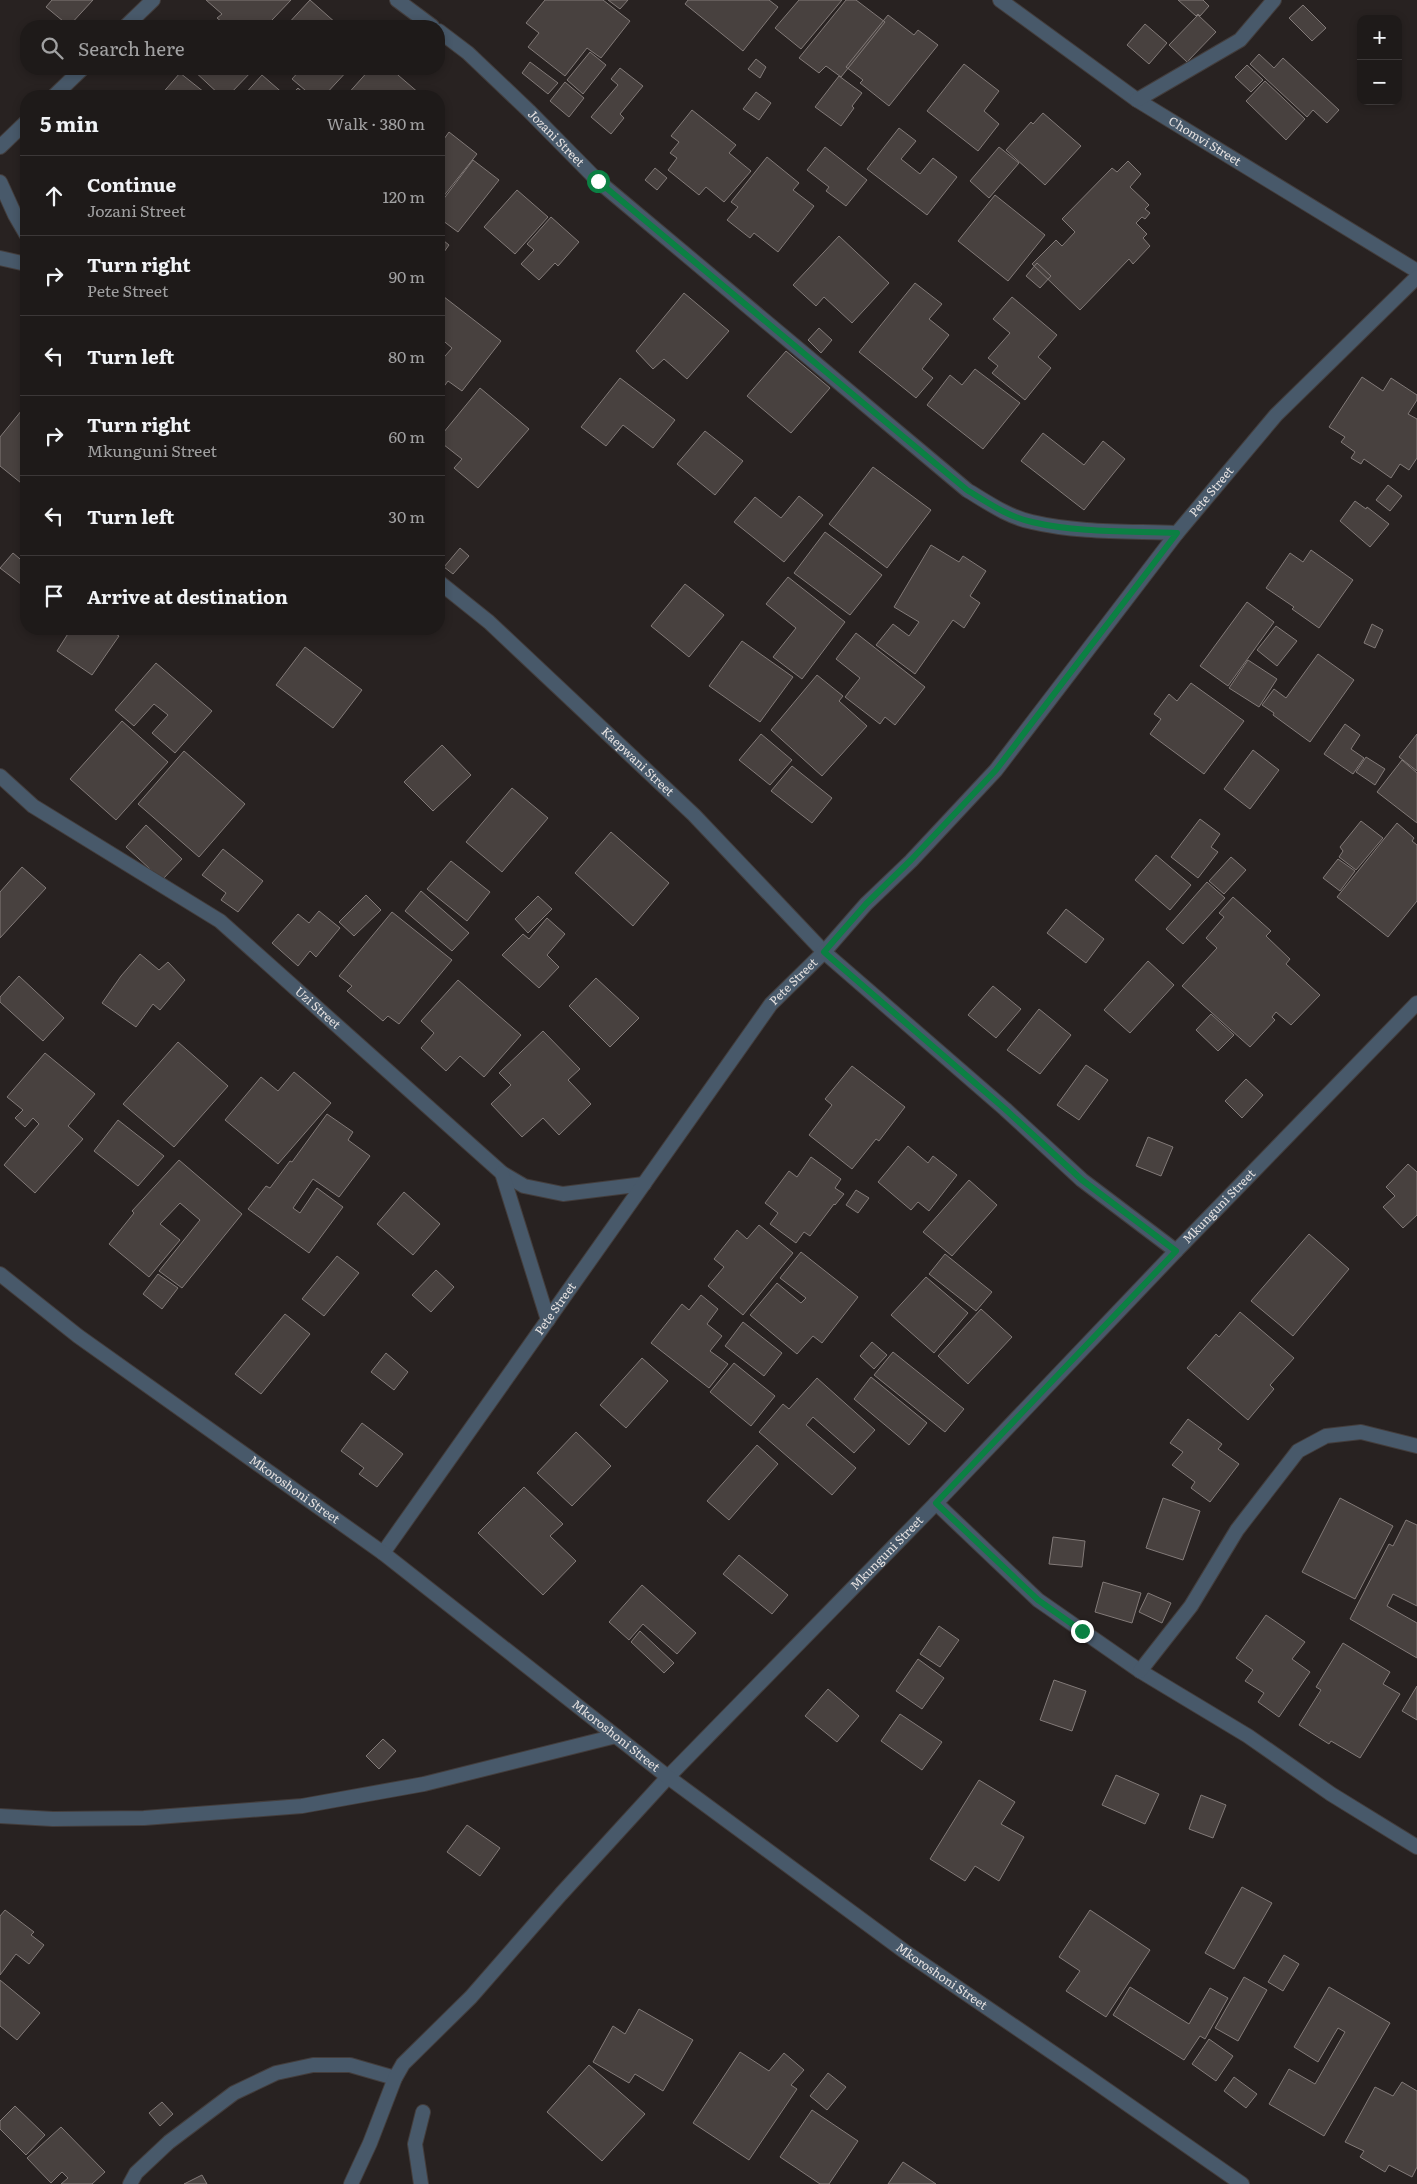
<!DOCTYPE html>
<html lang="en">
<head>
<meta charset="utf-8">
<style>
	body { margin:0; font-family:Literata,serif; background:#2b2726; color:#f1f3f6 }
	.controls { position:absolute; right:15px; top:15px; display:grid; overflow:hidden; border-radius:10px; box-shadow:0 2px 8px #0003 }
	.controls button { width:45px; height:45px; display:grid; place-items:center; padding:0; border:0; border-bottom:1px solid #3c3838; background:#1e1a19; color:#f1f3f6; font:25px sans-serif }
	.stop { position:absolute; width:15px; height:15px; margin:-11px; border:4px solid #0b8043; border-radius:50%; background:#fff }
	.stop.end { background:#0b8043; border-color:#fff; box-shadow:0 1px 5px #0008 }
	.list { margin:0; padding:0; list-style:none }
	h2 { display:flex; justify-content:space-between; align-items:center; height:65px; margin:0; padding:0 20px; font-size:21px }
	h2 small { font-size:16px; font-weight:400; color:#a1a1a2 }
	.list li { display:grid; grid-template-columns:32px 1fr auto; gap:15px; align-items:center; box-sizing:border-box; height:80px; padding:0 20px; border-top:1px solid #3c3838 }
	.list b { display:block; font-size:19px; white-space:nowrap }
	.list p { margin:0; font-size:16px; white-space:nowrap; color:#a1a1a2 }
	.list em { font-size:16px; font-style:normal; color:#a1a1a2 }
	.icon { flex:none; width:28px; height:28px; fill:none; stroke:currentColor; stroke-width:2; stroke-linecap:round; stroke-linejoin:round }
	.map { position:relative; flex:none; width:1417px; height:2184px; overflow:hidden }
	.search { position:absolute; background:#1e1a19; box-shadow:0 2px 8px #0003; left:20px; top:20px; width:425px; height:55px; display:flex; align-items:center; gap:12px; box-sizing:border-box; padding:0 18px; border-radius:20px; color:#a1a1a2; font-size:19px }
	.panel { position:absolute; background:#1e1a19; box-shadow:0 2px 8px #0003; left:20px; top:90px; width:425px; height:545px; border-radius:20px }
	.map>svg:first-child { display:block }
	.building { fill:#48413f; stroke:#827a78 }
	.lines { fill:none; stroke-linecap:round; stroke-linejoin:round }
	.minor-casing { stroke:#433d3c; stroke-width:16 }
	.tertiary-casing { stroke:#433d3c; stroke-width:16 }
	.minor { stroke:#48596a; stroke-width:14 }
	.tertiary { stroke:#48596a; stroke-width:14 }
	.route { stroke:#0b8043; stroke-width:6 }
	.labels { text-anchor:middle; stroke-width:4.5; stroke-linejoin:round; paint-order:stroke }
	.street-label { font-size:12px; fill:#e6e2e1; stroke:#0f0c0c }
</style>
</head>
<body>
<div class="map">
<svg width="1417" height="2184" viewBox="0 0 1417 2184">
	<rect width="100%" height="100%" fill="#282221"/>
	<path class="building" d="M52 0H93L69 26 46 7Z
		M206 0H291L272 20 276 24 274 26H227L217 18 222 14Z
		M310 0 337 24 335 26H286Z
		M545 0H603L630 21 601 58 587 48 565 76 528 47 539 33 526 23Z
		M608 0H628L620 9Z
		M688 0H769L778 7 743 51 685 4Z
		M799 0H842L801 49 775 28Z
		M846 0H856L885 22 841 77 826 66 819 73 799 58Z
		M1178 0H1203L1209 6 1200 16 1198 14 1196 16Z
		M1303 5 1326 28 1312 41 1289 18Z
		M888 15 914 35 918 30 938 45 889 106 860 83 863 80 846 67Z
		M1198 15 1216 32 1187 62 1169 45Z
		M1145 24 1167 43 1149 64 1127 45Z
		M590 52 606 65 583 94 567 80Z
		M1259 54 1274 68 1283 58 1339 110 1327 123 1313 110 1307 117 1250 64Z
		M756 59 766 67 760 78 748 69Z
		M530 62 558 83 548 94 522 73Z
		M964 64 999 91 984 111 999 124 978 151 927 111Z
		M1247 65 1263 80 1251 92 1235 77Z
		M620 68 643 86 620 114 624 118 611 134 591 117 618 85 611 79Z
		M192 69H254L228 96H221Z
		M301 69H349L324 96H312L292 79Z
		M370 69H379L385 74 391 69 420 94 417 96H346Z
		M180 73 209 96H160Z
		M262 75 286 96H243Z
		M839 76 862 93 852 106 854 108 841 126 815 107Z
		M1265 81 1305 119 1286 140 1246 101Z
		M565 82 584 98 569 117 550 101Z
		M298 88 307 96H290Z
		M756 92 771 103 759 120 743 109Z
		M692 110 736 145 729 153 751 171 724 202 706 187 699 195 668 170 677 158 670 153 679 142 671 136Z
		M1043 113 1081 146 1045 185 1006 150 1031 122 1033 124Z
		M899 128 916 141 901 159 920 174 933 158 957 177 927 215 867 169Z
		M449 132 477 154 439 202V146Z
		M825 147 867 180 846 206 826 191 829 187 807 170Z
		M999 147 1019 163 989 198 970 181Z
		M767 157 799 183 793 190 814 206 778 252 754 233 750 238 727 220 738 207 731 202Z
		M473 160 499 180 458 232 439 218V205Z
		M1128 161 1141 174 1130 187 1149 205 1145 209 1150 213 1145 219 1142 217 1136 223 1147 234 1143 238 1150 246 1133 264 1129 259 1080 310 1032 264 1056 240 1062 246 1075 232 1062 219 1112 168 1117 172Z
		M655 168 667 178 657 190 645 180Z
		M517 190 548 217 515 254 484 227Z
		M995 195 1045 235 1008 281 958 241Z
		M551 217 579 242 558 266 555 263 539 280 521 264 534 250 527 244Z
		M839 236 889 283 852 323 824 297 816 306 793 285Z
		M439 237 449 245 439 259Z
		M1037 263 1051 276 1040 288 1026 276Z
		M915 283 942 304 929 319 949 335 922 369 933 378 916 398 859 352Z
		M439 293 501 341 462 391 448 381 439 393V363L452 348 439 337Z
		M684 293 729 331 687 379 664 359 653 369 636 351Z
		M1012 297 1057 335 1038 357 1051 368 1025 400 992 373 998 366 988 358 1010 333 993 319Z
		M819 328 832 340 821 353 808 340Z
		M786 351 830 388 791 433 747 396Z
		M975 369 1020 403 983 449 927 405 950 375 962 385Z
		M1362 377 1383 391 1391 378 1417 395V400L1408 414 1417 419V458L1409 470 1400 464 1391 478 1364 459 1361 464 1351 458 1355 452 1341 442 1345 437 1329 427Z
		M620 378 675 420 653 448 623 425 606 446 581 427Z
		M480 388 529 429 478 488 454 468 462 459 439 441V438Z
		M26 405V487L0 466V437Z
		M705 431 743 461 715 495 677 464Z
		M1043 433 1084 465 1103 441 1125 459 1084 510 1021 461Z
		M873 467 931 510 887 568 829 524Z
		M1388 485 1402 496 1390 511 1376 500Z
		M799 496 823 515 784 562 734 522 755 497 781 518Z
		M1355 501 1366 509 1367 507 1389 524 1370 547 1340 521Z
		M825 532 882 575 850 615 794 573Z
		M931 545 959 562 963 556 986 571 970 596 980 603 964 628 953 620 915 674 876 645 893 624 909 636 919 622 894 607Z
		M460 548 469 556 453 574 444 567Z
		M1311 550 1353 580 1319 628 1292 609 1294 607 1266 588 1290 553 1303 562Z
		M13 553 26 564V588L0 568Z
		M788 577 845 622 802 679 773 657 796 628 766 604Z
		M685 584 724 615 689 657 651 626Z
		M1247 602 1274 622 1228 686 1200 666Z
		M1372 624 1383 630 1375 648 1364 643Z
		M1276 626 1297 641 1277 666 1257 650Z
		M71 629H108L119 636 92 675 57 651Z
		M856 633 925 687 895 725 885 717 880 724 845 697 860 678 836 659Z
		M742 641 793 677 760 722 709 686Z
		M305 647 362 690 333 728 276 685Z
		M1318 654 1354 680 1310 742 1273 715 1274 713 1262 705 1274 689 1286 698Z
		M1248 660 1277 679 1259 707 1229 688Z
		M156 663 212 711 175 753 152 733 168 715 154 704 134 726 115 710Z
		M817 675 843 696 839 701 867 726 822 776 771 730Z
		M1191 683 1244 721 1204 774 1150 734 1161 719 1154 714 1169 694 1177 701Z
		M122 721 168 762 116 820 70 779Z
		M1345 724 1360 735 1351 749 1364 758 1353 774 1324 754Z
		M761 734 792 760 770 785 739 760Z
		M1417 734V771L1399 757Z
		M442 745 471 775 433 811 404 782Z
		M1253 750 1279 770 1250 809 1224 789Z
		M184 751 245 804 199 857 138 804Z
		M1366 757 1385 769 1375 785 1356 772Z
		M1402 760 1417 773V823L1377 792Z
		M792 766 832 798 812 823 771 791Z
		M512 788 548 818 502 872 466 842Z
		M1200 819 1220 834 1211 847 1218 852 1198 878 1171 857Z
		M1361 821 1383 838 1356 870 1339 857 1343 851 1340 847Z
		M1397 823 1414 838 1412 841 1417 845V901L1388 937 1337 897Z
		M146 825 182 859 162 880 126 847Z
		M611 832 669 883 633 926 575 873Z
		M223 849 263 881 238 912 221 900 226 893 202 875Z
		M1156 855 1191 885 1170 910 1135 880Z
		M1231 857 1246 870 1224 894 1209 881Z
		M1338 859 1355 871 1340 891 1323 878Z
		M451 861 490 892 467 921 427 889Z
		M22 867 46 888 0 938V892Z
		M1207 882 1225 898 1183 944 1166 929Z
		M421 891 469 933 452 951 405 911Z
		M366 895 381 910 354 936 339 922Z
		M538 896 552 909 528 933 515 919Z
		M1233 897 1271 931 1266 936 1290 959 1286 964 1320 995 1291 1025 1276 1012 1272 1017 1275 1020 1250 1047 1182 986 1217 948 1206 938 1224 917 1219 913Z
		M1066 909 1104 939 1086 963 1047 933Z
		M319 911 340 928 316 957 310 951 298 966 272 943 298 914 309 923Z
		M392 912 452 960 399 1024 388 1016 383 1021 347 991 352 986 339 976Z
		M547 918 565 934 547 955 559 967 539 988 502 955 523 934 529 939Z
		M140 954 159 970 168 962 185 980 160 1010 153 1004 136 1027 102 1003 121 976Z
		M1148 961 1174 985 1130 1033 1104 1010Z
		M19 976 64 1018 43 1041 0 1002V997Z
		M596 978 639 1018 610 1047 569 1006Z
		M458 980 521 1035 484 1077 460 1056 446 1071 421 1048 434 1033 421 1021Z
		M993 986 1021 1009 996 1038 968 1015Z
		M1039 1009 1071 1035 1040 1074 1007 1050Z
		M1211 1014 1234 1035 1218 1051 1196 1030Z
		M543 1031 580 1069 568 1080 591 1104 559 1135 543 1118 522 1137 491 1104 511 1085 499 1073Z
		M178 1042 228 1086 174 1147 123 1104Z
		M45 1053 95 1094 68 1126 83 1139 35 1193 4 1165 39 1124 33 1118 25 1127 15 1118 23 1110 7 1097Z
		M1086 1065 1108 1080 1079 1120 1057 1105Z
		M852 1066 905 1107 879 1141 876 1139 852 1169 809 1135 832 1105 825 1099Z
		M294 1072 331 1103 278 1164 225 1120 261 1077 278 1091Z
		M1246 1079 1263 1095 1242 1118 1225 1101Z
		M327 1114 353 1132 348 1140 370 1156 339 1197 313 1179 293 1208 300 1213 317 1188 343 1207 309 1253 248 1209 266 1186 270 1188 290 1161 292 1162Z
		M118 1120 164 1156 138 1186 94 1151Z
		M1148 1137 1173 1147 1161 1176 1136 1166Z
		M908 1146 928 1163 933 1156 957 1175 929 1211 918 1202 911 1210 878 1182Z
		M811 1157 841 1179 835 1188 844 1194 835 1205 834 1204 810 1236 804 1232 796 1243 770 1224 778 1213 765 1203 789 1171 797 1177Z
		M179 1160 242 1214 182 1288 159 1271 200 1220 180 1203 160 1224 180 1240 149 1277 109 1244 134 1213 132 1211Z
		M1408 1164 1417 1172V1215L1403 1228 1383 1207 1395 1196 1386 1187Z
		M969 1180 997 1205 952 1256 923 1232Z
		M856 1190 869 1198 858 1213 846 1205Z
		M404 1192 440 1224 413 1255 377 1224Z
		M759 1225 793 1253 743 1315 708 1286 724 1267 714 1259 737 1230 747 1239Z
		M1309 1234 1349 1269 1293 1336 1251 1301Z
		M801 1252 858 1297 822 1343 813 1336 797 1354 750 1315 777 1283 801 1303 806 1298 780 1278Z
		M945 1254 992 1292 976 1311 929 1274Z
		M337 1256 359 1273 324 1316 302 1299Z
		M436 1270 454 1287 431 1312 412 1295Z
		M158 1274 178 1288 162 1309 143 1294Z
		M926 1277 968 1313 934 1353 891 1315Z
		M701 1295 718 1309 707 1324 722 1336 710 1351 728 1364 709 1388 651 1343 682 1304 689 1310Z
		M981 1309 1012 1337 968 1384 938 1356Z
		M1240 1312 1294 1358 1270 1385 1274 1389 1248 1420 1187 1368 1216 1334 1219 1337Z
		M285 1314 310 1334 261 1394 235 1374Z
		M743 1322 782 1353 764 1376 725 1346Z
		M872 1342 887 1355 874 1369 860 1356Z
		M893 1352 964 1409 945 1432 874 1375Z
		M386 1353 408 1372 394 1390 371 1372Z
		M642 1358 668 1381 626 1428 600 1405Z
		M734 1363 775 1396 751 1426 710 1392Z
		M871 1377 927 1423 909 1445 854 1399Z
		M817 1378 875 1430 854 1453 813 1417 806 1425 856 1468 832 1495 759 1432 783 1404 789 1409Z
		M1188 1419 1222 1444 1218 1449 1239 1464 1210 1502 1191 1488 1195 1482 1172 1465 1183 1452 1170 1443Z
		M362 1423 403 1454 377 1487 359 1474 364 1468 341 1451Z
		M576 1432 611 1466 572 1506 537 1473Z
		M757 1445 778 1464 729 1520 707 1501Z
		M524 1487 563 1524 550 1536 576 1561 543 1595 478 1533Z
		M1163 1498 1200 1511 1183 1560 1146 1548Z
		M1340 1498 1393 1526 1355 1599 1302 1572Z
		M1406 1520 1417 1525V1606L1393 1594 1387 1606 1417 1623V1658L1350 1619 1389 1544 1393 1546Z
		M1053 1537 1085 1541 1082 1567 1049 1564Z
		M739 1555 788 1595 772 1614 723 1574Z
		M1103 1582 1141 1593 1132 1623 1095 1612Z
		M642 1585 696 1633 677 1654 643 1624 629 1640 609 1622Z
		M1148 1593 1171 1603 1162 1623 1139 1612Z
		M1266 1615 1305 1642 1292 1659 1310 1672 1279 1717 1258 1702 1264 1693 1245 1681 1253 1670 1236 1658Z
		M939 1626 959 1640 940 1667 920 1654Z
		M640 1631 674 1663 664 1673 631 1642Z
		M1343 1643 1390 1672 1383 1684 1400 1694 1360 1758 1331 1741 1329 1744 1299 1725 1321 1690 1316 1687Z
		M918 1659 944 1678 922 1709 896 1691Z
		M1054 1680 1086 1691 1072 1731 1040 1720Z
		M1417 1686V1720L1402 1711Z
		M828 1689 859 1716 837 1742 805 1716Z
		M900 1714 942 1742 922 1770 881 1741Z
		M383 1739 396 1751 379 1769 366 1756Z
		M1116 1775 1159 1794 1145 1824 1102 1805Z
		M979 1780 1015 1802 1001 1824 1024 1837 999 1881 975 1866 965 1881 930 1859Z
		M1201 1795 1226 1805 1213 1838 1189 1829Z
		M467 1825 500 1848 480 1876 447 1852Z
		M1242 1887 1272 1903 1234 1969 1205 1953Z
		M5 1910 34 1932 31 1935 44 1945 29 1964 16 1954 0 1975V1916Z
		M1090 1910 1150 1950 1106 2017 1066 1991 1080 1971 1059 1957Z
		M1284 1955 1299 1964 1283 1991 1268 1982Z
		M1244 1977 1267 1990 1238 2041 1215 2028Z
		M0 1980 40 2013 17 2040 0 2026Z
		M1130 1987 1189 2024 1210 1988 1228 1998 1205 2039 1200 2036 1184 2060 1113 2015Z
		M1329 1987 1390 2023 1324 2136 1269 2104 1289 2069 1315 2084 1345 2032 1338 2028 1318 2062 1294 2047Z
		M639 2009 693 2040 663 2091 635 2074 629 2083 593 2062 613 2026 625 2034Z
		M1209 2039 1233 2056 1216 2081 1192 2064Z
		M740 2052 769 2071 784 2053 804 2070 791 2085 797 2089 749 2160 693 2123Z
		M589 2065 645 2114 602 2161 547 2112Z
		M828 2073 846 2087 827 2110 810 2096Z
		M1234 2077 1257 2094 1246 2108 1224 2091Z
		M1402 2082 1417 2091V2167L1412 2177 1389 2165 1385 2172 1360 2157 1364 2151 1345 2142 1375 2087 1393 2096Z
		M162 2102 173 2114 160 2126 149 2113Z
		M15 2106 45 2135 26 2155 0 2129V2121Z
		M812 2110 858 2141 829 2184H820L780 2157Z
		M61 2127 105 2172 92 2184H61L68 2178 62 2172 51 2183 27 2158Z
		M903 2162 936 2184H888Z
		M202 2175 207 2184H184Z"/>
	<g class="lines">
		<g class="minor-casing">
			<g id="minor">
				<path d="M397 0 432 26"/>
				<path id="s1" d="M1000 0 1137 100 1417 271"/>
				<path d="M126 26 153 0"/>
				<path id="s2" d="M439 31 468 53 529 111 598 181 967 490C987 502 1008 517 1032 522 1078 533 1129 531 1177 533"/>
				<path d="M54 96 82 69"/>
				<path d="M1137 100 1240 40 1274 0"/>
				<path d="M0 147 26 122"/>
				<path d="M0 182 15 215 26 234"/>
				<path d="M0 258 26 264"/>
				<path id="s3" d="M439 582 489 622 694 815 824 952 1005 1109 1082 1180 1176 1251"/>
				<path id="s4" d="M0 776 33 806 220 921 502 1173 524 1186 563 1194 644 1184"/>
				<path d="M502 1173 548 1320"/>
				<path d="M936 1503 1038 1600 1140 1671 1248 1736 1331 1794 1417 1847"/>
				<path id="s5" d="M383 1553 771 1004 824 952 866 904 911 861 996 770 1177 533 1276 415 1417 277"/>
				<path d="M1140 1671 1191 1606 1237 1530 1298 1451 1326 1436 1361 1432 1417 1446"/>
				<path d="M0 1816 53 1819 144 1818 302 1806 424 1784 616 1736"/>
				<path d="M130 2184 136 2173 169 2142 234 2093 276 2073 313 2065H350L395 2078"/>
				<path id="s6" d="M351 2184 370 2143 395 2078 403 2064 471 1997 561 1894 668 1777 936 1503 1176 1251 1417 1003"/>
				<path d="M421 2184 415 2144 423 2112"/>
			</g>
		</g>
		<g class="tertiary-casing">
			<g id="tertiary">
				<path id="s7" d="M0 1274 78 1336 383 1553 668 1777 904 1951 1084 2074 1242 2184"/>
			</g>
		</g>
		<use href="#minor" class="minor"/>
		<use href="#tertiary" class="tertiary"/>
	</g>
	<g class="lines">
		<path class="route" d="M598 181 967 490C987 502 1008 517 1032 522 1078 533 1129 531 1177 533L996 770 911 860 866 904 824 952 1005 1109 1082 1180 1176 1251 936 1503 1038 1600 1082 1631"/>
	</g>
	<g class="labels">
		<g class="street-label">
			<text dy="4" stroke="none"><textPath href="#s2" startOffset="159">Jozani Street</textPath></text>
			<text dy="4" stroke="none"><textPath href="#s1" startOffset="249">Chomvi Street</textPath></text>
			<text dy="4" stroke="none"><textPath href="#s5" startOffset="1349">Pete Street</textPath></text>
			<text dy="4" stroke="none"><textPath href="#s3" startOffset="268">Kaepwani Street</textPath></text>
			<text dy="4" stroke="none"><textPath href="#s5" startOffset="704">Pete Street</textPath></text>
			<text dy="4" stroke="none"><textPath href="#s4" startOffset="395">Uzi Street</textPath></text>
			<text dy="4" stroke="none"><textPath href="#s6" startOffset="1315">Mkunguni Street</textPath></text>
			<text dy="4" stroke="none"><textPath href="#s5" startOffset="299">Pete Street</textPath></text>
			<text dy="4" stroke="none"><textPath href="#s7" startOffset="365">Mkoroshoni Street</textPath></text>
			<text dy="4" stroke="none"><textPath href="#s6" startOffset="835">Mkunguni Street</textPath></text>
			<text dy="4" stroke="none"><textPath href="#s7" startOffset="770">Mkoroshoni Street</textPath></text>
			<text dy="4" stroke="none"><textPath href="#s7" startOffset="1175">Mkoroshoni Street</textPath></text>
		</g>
	</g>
</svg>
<div class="controls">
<button>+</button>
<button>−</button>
</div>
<div class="stop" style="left:598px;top:181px"></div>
<div class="stop end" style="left:1082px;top:1631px"></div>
<div class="search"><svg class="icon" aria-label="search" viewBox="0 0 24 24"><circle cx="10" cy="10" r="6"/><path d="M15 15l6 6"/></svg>Search here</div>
<section class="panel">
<h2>5 min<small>Walk · 380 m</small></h2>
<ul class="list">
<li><svg class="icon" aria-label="ahead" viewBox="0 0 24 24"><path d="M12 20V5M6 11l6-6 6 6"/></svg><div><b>Continue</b><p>Jozani Street</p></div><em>120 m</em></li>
<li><svg class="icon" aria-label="right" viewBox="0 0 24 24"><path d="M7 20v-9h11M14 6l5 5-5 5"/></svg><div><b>Turn right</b><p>Pete Street</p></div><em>90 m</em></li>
<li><svg class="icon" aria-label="left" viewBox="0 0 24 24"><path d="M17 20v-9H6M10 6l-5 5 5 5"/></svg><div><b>Turn left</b></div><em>80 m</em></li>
<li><svg class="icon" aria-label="right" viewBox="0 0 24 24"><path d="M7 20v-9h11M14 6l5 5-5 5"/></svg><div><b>Turn right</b><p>Mkunguni Street</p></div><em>60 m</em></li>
<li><svg class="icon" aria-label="left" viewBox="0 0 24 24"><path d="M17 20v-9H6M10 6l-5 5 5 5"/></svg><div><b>Turn left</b></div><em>30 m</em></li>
<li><svg class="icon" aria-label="arrive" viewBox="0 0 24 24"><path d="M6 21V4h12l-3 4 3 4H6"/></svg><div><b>Arrive at destination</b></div></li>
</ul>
</section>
</div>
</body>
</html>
